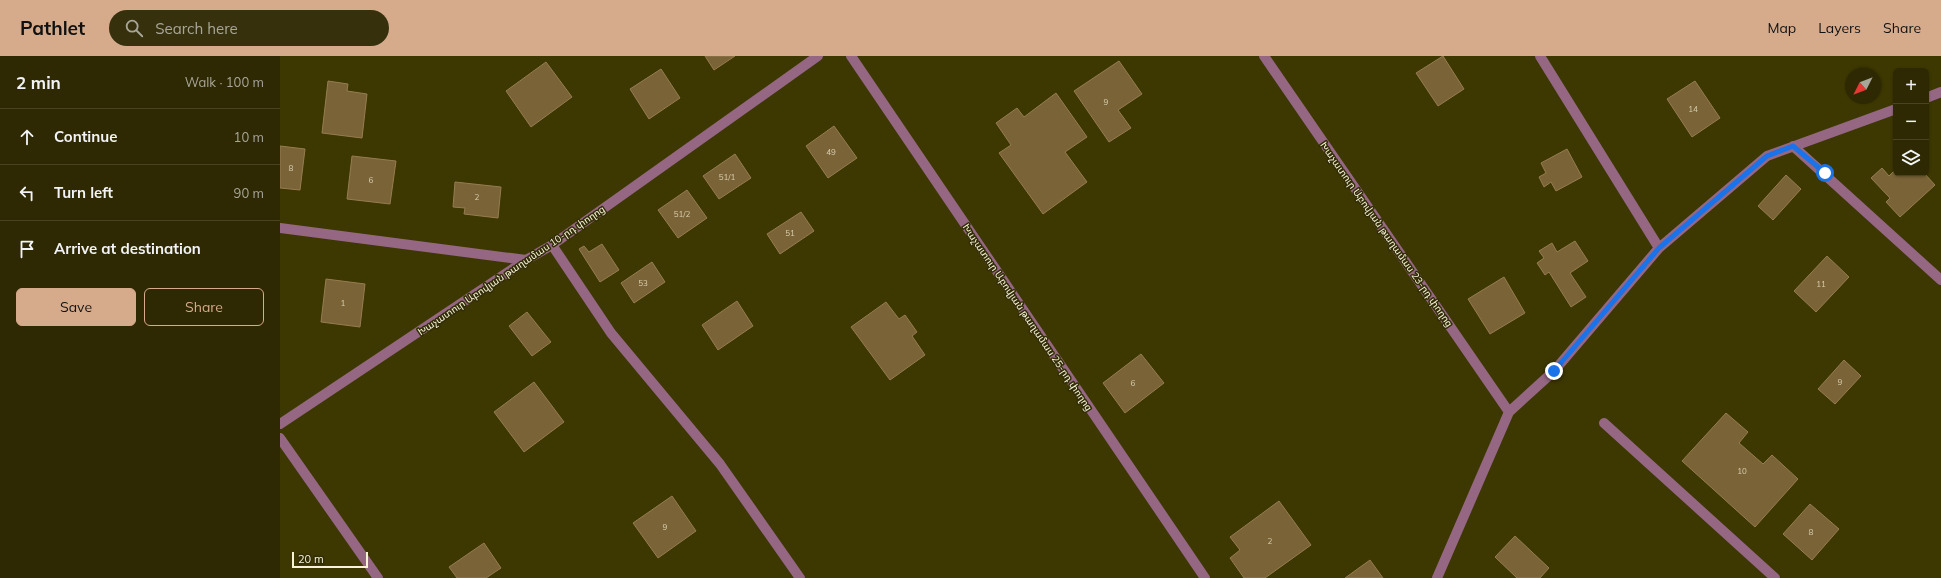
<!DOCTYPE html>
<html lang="en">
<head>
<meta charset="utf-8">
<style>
	body { margin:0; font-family:Mulish,"Noto Sans Armenian",sans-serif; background:#36310c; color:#f1f3f6 }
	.controls { position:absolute; right:12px; top:12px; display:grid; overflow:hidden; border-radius:6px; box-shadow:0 1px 3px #0004 }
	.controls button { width:36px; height:36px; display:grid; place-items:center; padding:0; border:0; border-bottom:1px solid #494524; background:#2e2902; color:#f1f3f6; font:20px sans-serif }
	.compass { position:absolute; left:1565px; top:12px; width:36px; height:36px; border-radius:50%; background:#2e2902; box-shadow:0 1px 3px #0004; rotate:228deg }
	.scale { position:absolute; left:12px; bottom:10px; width:76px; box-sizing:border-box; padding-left:4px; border:2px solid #f6f3d9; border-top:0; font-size:11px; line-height:14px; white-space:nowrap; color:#f6f3d9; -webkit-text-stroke:3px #322d07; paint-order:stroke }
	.stop { position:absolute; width:12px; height:12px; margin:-9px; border:3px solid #1a73e8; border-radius:50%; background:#fff }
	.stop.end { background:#1a73e8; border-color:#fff; box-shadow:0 1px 4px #0008 }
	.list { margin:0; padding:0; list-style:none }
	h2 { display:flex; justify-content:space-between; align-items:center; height:52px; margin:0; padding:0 16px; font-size:17px }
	h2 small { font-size:13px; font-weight:400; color:#a7a699 }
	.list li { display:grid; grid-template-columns:26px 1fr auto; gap:12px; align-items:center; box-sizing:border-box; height:56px; padding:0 16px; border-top:1px solid #494524 }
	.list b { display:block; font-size:15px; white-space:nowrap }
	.list em { font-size:13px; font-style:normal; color:#a7a699 }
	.actions { display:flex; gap:8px; padding:12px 16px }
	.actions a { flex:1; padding:9px 0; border:1px solid #d6ab8b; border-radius:6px; text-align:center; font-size:14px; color:#d6ab8b }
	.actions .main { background:#d6ab8b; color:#111 }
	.icon { flex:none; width:22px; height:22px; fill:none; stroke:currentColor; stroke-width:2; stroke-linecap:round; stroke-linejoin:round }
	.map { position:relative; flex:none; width:1661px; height:522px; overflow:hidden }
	header { display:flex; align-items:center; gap:24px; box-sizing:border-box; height:56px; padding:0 20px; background:#d6ab8b; color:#111 }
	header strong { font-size:19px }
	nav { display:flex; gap:22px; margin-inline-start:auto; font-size:14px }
	.search { width:280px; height:36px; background:#36310c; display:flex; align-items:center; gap:10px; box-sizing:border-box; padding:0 14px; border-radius:22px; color:#a7a699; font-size:15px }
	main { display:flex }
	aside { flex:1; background:#2e2902 }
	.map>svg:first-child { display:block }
	.building { fill:#7a6336; stroke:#967d51 }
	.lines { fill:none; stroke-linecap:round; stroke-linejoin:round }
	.street { stroke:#956783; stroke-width:10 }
	.route { stroke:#1a73e8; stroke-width:5 }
	.labels { text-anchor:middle; stroke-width:3; stroke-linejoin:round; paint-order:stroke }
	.number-label { font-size:8px; fill:#d7cfb0 }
	.street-label { font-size:10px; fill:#f6f3d9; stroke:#322d07 }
</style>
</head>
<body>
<header>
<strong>Pathlet</strong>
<div class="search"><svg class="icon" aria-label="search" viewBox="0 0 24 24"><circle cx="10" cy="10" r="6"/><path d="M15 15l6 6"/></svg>Search here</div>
<nav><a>Map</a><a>Layers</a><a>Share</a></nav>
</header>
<main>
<aside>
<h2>2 min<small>Walk · 100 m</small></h2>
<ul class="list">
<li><svg class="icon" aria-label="ahead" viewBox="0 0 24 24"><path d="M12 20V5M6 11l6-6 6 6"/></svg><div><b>Continue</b></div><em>10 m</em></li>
<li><svg class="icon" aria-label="left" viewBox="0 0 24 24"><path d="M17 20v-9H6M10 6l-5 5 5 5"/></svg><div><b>Turn left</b></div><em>90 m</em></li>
<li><svg class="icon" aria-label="arrive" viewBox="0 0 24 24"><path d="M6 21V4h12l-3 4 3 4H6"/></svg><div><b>Arrive at destination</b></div></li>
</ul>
<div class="actions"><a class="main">Save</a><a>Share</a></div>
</aside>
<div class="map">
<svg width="1661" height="522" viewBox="0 0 1661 522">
	<rect width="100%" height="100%" fill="#3d3702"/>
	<path class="building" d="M425 0H455L434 14Z
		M1163 0 1184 33 1158 50 1136 17Z
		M839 5 862 38 838 54 851 72 829 86 794 35Z
		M266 6 292 41 251 71 226 35Z
		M381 13 400 42 369 63 350 33Z
		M48 25 68 28 67 35 87 38 82 82 42 77Z
		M1415 25 1440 62 1412 81 1387 43Z
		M776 37 807 81 785 96 807 126 763 158 719 97 731 89 716 67 737 52 744 61Z
		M554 70 577 102 548 122 526 90Z
		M0 90 25 93 20 134 0 132Z
		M1287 93 1302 121 1276 135 1271 126 1264 131 1259 121 1266 117 1261 107Z
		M455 98 471 122 439 143 423 120Z
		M72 100 116 105 110 148 67 143Z
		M1602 112 1609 120 1616 113V117H1644L1655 129 1620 161 1606 146 1610 142 1591 122Z
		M1506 119 1521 133 1493 164 1478 150Z
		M175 126 221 131 218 162 184 158 185 152 173 151Z
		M407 134 427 162 398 182 378 154Z
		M521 156 534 175 500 198 487 178Z
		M1295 185 1308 205 1290 217 1306 241 1291 251 1269 216 1265 219 1257 207 1264 202 1259 195 1272 187 1277 196Z
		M322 188 339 214 320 226 299 193 304 190 309 196Z
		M1547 200 1569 221 1536 256 1514 235Z
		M372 206 385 226 354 247 341 227Z
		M1224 221 1245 257 1210 278 1188 243Z
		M46 223 85 228 80 271 41 266Z
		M457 245 473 270 438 294 422 269Z
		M606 246 619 263 625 259 637 276 632 280 645 299 610 324 571 271Z
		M247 256 271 286 252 300 229 270Z
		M861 298 884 327 845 357 823 327Z
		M1564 304 1581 320 1555 348 1538 333Z
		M254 326 284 366 244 396 214 356Z
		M1446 357 1468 376 1459 387 1483 408 1492 399 1518 423 1475 471 1402 405Z
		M392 440 416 475 378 502 353 467Z
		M999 445 1031 489 985 522H964L950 502 960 494 950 481Z
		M1530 448 1559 473 1532 504 1503 478Z
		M1235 480 1269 512 1260 522H1237L1215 501Z
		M204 487 221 512 206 522H177L169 511Z
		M1090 504 1103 522H1065Z"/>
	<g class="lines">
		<path class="street" d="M571 0 925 522
			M984 0 1229 356
			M1260 0 1379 192
			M1646 42 1661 36
			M1513 90 1661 224
			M0 172 246 204
			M272 189 331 277 440 408 520 522
			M1324 367 1495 522
			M0 368 246 204 272 189 538 0
			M0 382 98 522
			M1157 522 1229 356 1274 315 1379 192 1487 100 1616 53"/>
	</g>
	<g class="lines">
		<path class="route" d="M1274 315 1379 192 1487 100 1513 90 1545 117"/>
	</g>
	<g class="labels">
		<g class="number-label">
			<text x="826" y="49">9</text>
			<text x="1413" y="56">14</text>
			<text x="551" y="99">49</text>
			<text x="11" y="115">8</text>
			<text x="447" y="124">51/1</text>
			<text x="91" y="127">6</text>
			<text x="197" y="144">2</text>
			<text x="402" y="161">51/2</text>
			<text x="510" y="180">51</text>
			<text x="363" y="230">53</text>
			<text x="1541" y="231">11</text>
			<text x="63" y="250">1</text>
			<text x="1560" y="329">9</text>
			<text x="853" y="330">6</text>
			<text x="1462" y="418">10</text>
			<text x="385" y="474">9</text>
			<text x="1531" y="479">8</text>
			<text x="990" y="488">2</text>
		</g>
		<g class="street-label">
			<text transform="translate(1107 178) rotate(55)" y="4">Խաչատուր Աբովյան թաղամաս 23-րդ փողոց</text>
			<text transform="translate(231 214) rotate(-34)" y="4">Խաչատուր Աբովյան թաղամաս 10-րդ փողոց</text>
			<text transform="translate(748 261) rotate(56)" y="4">Խաչատուր Աբովյան թաղամաս 25-րդ փողոց</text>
		</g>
	</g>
</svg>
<div class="controls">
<button>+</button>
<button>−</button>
<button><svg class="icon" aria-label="layers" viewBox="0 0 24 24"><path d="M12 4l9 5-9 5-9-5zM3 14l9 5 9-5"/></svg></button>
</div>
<svg class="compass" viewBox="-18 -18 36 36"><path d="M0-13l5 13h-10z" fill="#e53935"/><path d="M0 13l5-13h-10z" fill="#a7a699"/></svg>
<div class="scale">20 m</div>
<div class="stop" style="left:1545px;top:117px"></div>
<div class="stop end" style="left:1274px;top:315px"></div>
</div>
</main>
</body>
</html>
